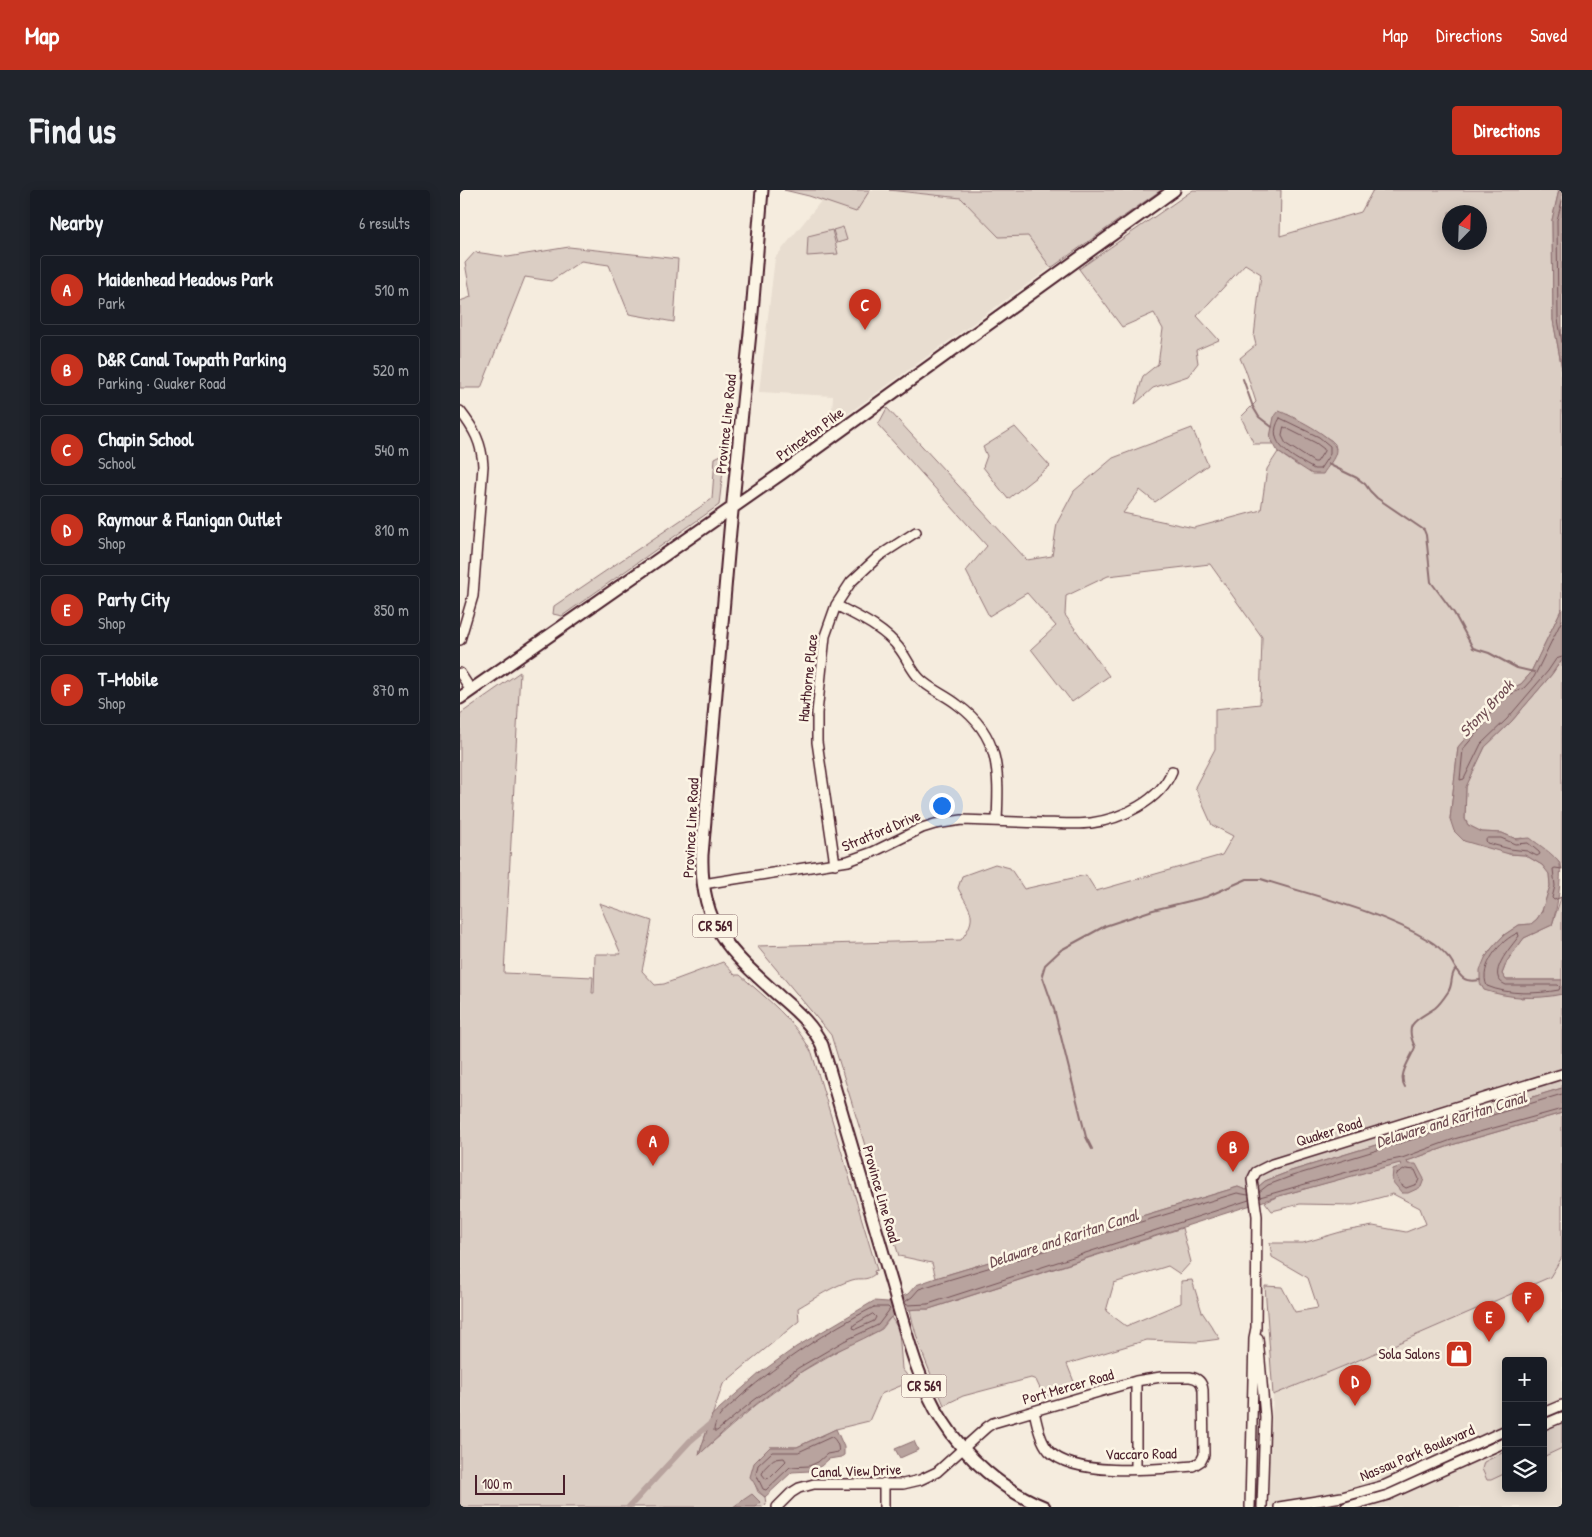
<!DOCTYPE html>
<html lang="en">
<head>
<meta charset="utf-8">
<style>
	body { margin:0; font-family:"Patrick Hand",sans-serif; background:#20242c; color:#f1f3f6 }
	.controls { position:absolute; right:15px; bottom:15px; display:grid; overflow:hidden; border-radius:5px; box-shadow:0 2px 12px #0003 }
	.controls button { width:45px; height:45px; display:grid; place-items:center; padding:0; border:0; border-bottom:1px solid #363941; background:#171b24; color:#f1f3f6; font:25px sans-serif }
	.compass { position:absolute; left:982px; top:15px; width:45px; height:45px; border-radius:50%; background:#171b24; box-shadow:0 2px 12px #0003; rotate:23deg }
	.scale { position:absolute; left:15px; bottom:12px; width:90px; box-sizing:border-box; padding-left:5px; border:2px solid #4a1f2b; border-top:0; font-size:14px; line-height:18px; white-space:nowrap; color:#4a1f2b; -webkit-text-stroke:4px #fcf5e5; paint-order:stroke }
	.you { position:absolute; left:481px; top:615px; width:18px; height:18px; margin:-12px; border:4px solid #fff; border-radius:50%; background:#1a73e8; box-shadow:0 0 0 8px #1a73e833 }
	.badge { display:grid; place-items:center; width:32px; height:32px; border-radius:50%; background:#c8321e; color:#fff; font-size:16px; font-weight:700 }
	.pin { position:absolute; translate:-50% -41px; filter:drop-shadow(0 1px 2px #0008) }
	.pin::after { content:''; position:absolute; top:26px; width:18px; height:15px; background:inherit; clip-path:polygon(0 0,100% 0,50% 100%) }
	.list { margin:0; padding:0; list-style:none }
	h2 { display:flex; justify-content:space-between; align-items:center; height:65px; margin:0; padding:0 20px; font-size:21px }
	h2 small { font-size:16px; font-weight:400; color:#9ea1a6 }
	.list li { display:grid; grid-template-columns:32px 1fr auto; gap:15px; align-items:center; box-sizing:border-box; height:70px; margin:0 10px 10px; padding:0 10px; border:1px solid #363941; border-radius:5px }
	.list b { display:block; font-size:19px; white-space:nowrap }
	.list p { margin:0; font-size:16px; white-space:nowrap; color:#9ea1a6 }
	.list em { font-size:16px; font-style:normal; color:#9ea1a6 }
	.icon { flex:none; width:28px; height:28px; fill:none; stroke:currentColor; stroke-width:2; stroke-linecap:round; stroke-linejoin:round }
	.map { position:relative; flex:none; width:1102px; height:1317px; overflow:hidden; border-radius:5px }
	header { display:flex; align-items:center; gap:30px; box-sizing:border-box; height:70px; padding:0 25px; background:#c8321e; color:#fff }
	header strong { font-size:24px }
	nav { display:flex; gap:28px; margin-inline-start:auto; font-size:18px }
	.intro { display:flex; align-items:center; justify-content:space-between; box-sizing:border-box; height:120px; padding:0 30px }
	h1 { margin:0; font-size:35px }
	.button { padding:12px 22px; border-radius:5px; background:#c8321e; color:#fff; font-size:18px; font-weight:700 }
	main { display:flex; gap:30px; padding:0 30px }
	aside { flex:1; background:#171b24; border-radius:5px; box-shadow:0 2px 12px #0003 }
	.map>svg:first-child { display:block }
	.built { fill:#e8ddd0; fill-rule:evenodd }
	.green { fill:#dbcec4; stroke:#927678; fill-rule:evenodd }
	.water { fill:#b8a39e; stroke:#8c6e70 }
	.lines { fill:none; stroke-linecap:round; stroke-linejoin:round }
	.shore { stroke:#765459; stroke-width:1 }
	.stream { stroke:#8c6e70; stroke-width:2 }
	.canal { stroke:#b8a39e; stroke-width:6 }
	.minor-casing { stroke:#4a1f2b; stroke-width:12 }
	.major-casing { stroke:#4a1f2b; stroke-width:15 }
	.minor { stroke:#fcf5e5; stroke-width:9 }
	.major { stroke:#fcf5e5; stroke-width:11 }
	.labels { text-anchor:middle; stroke-width:5; stroke-linejoin:round; paint-order:stroke }
	.shield { fill:#fcf5e5; stroke:#7f5f63; stroke-width:1 }
	.shield-label { font-size:14px; font-weight:bold; fill:#4a1f2b }
	.street-label { font-size:15px; fill:#4a1f2b; stroke:#fcf5e5 }
	.poi-label { font-size:15px; fill:#4a1f2b; stroke:#fcf5e5; text-anchor:end }
	.water-label { font-size:16px; font-style:italic; fill:#704d53; stroke:#fcf5e5 }
</style>
</head>
<body>
<header>
<strong>Map</strong>
<nav><a>Map</a><a>Directions</a><a>Saved</a></nav>
</header>
<div class="intro"><h1>Find us</h1><a class="button">Directions</a></div>
<main>
<aside>
<h2>Nearby<small>6 results</small></h2>
<ul class="list">
<li><span class="badge">A</span><div><b>Maidenhead Meadows Park</b><p>Park</p></div><em>510 m</em></li>
<li><span class="badge">B</span><div><b>D&amp;R Canal Towpath Parking</b><p>Parking · Quaker Road</p></div><em>520 m</em></li>
<li><span class="badge">C</span><div><b>Chapin School</b><p>School</p></div><em>540 m</em></li>
<li><span class="badge">D</span><div><b>Raymour &amp; Flanigan Outlet</b><p>Shop</p></div><em>810 m</em></li>
<li><span class="badge">E</span><div><b>Party City</b><p>Shop</p></div><em>850 m</em></li>
<li><span class="badge">F</span><div><b>T-Mobile</b><p>Shop</p></div><em>870 m</em></li>
</ul>
</aside>
<div class="map">
<svg width="1102" height="1317" viewBox="0 0 1102 1317">
	<rect width="100%" height="100%" fill="#f5ecde"/>
	<filter id="ink" filterUnits="userSpaceOnUse"><feTurbulence type="fractalNoise" baseFrequency=".02" numOctaves="2"/><feDisplacementMap in="SourceGraphic" scale="10" xChannelSelector="R" yChannelSelector="G"/><feConvolveMatrix kernelMatrix="1 2 1 2 8 2 1 2 1" color-interpolation-filters="sRGB"/></filter>
	<g filter="url(#ink)">
		<path class="built" d="M370 0H429L588 18 615 60 371 236 373 206 299 202 315 68Z
			M1102 1067V1317H810L808 1299 813 1205 906 1167 1090 1087ZM1046 1171H1083V1298H1046Z"/>
		<path class="green" d="M324 0H410L396 22 349 6Z
			M429 0H701L591 78 568 46 539 47 501 8Z
			M733 0H821L820 46 901 22 913 0H1099L1092 30 1093 130 1102 179V418L1070 484 1061 494 1044 502 1025 522 1022 529 998 557 990 629 1049 664 1065 665 1082 675 1089 683 1090 696 1082 721 1077 729 1071 734 1059 735 1044 745 1032 758 1025 768 1061 808 1102 804V898L831 981 805 991 798 997 785 1000 778 997 476 1088 472 1073 439 1066 371 845 297 756 501 750C519 726 510 721 498 698L502 686 535 674 550 678 564 699 626 685 636 701 762 665 773 646 752 635 735 597 755 559V519L800 514 802 447 750 374 648 386 606 406 605 425 649 486 612 512 571 459 596 436 567 403 529 426 506 381 527 356 418 235 427 218 567 370 592 366 597 333 614 301 653 268 732 238 748 275 695 312 680 300 663 323 734 338 801 320 807 279 818 262 838 276 876 259 875 254 871 250 827 224 810 247 813 254H794L781 227 796 212 787 184 780 168 796 155 794 147 801 84 785 74 737 126 759 150 736 160 738 173 728 186 693 198 675 214 683 186 698 174 703 139 694 123 662 137 619 79ZM989 22H1019V52H989Z
			M383 37 387 50 377 53 373 40Z
			M372 40 378 64 347 66 348 46Z
			M109 57 218 69 214 132 169 124 149 75 121 71 91 91 65 87 21 198H0V111L11 107 5 73 15 62 48 67Z
			M555 237 590 276 548 309 523 277 527 266 523 257Z
			M265 263 259 315 102 426 93 424 94 416 252 309 255 268Z
			M1102 469V679L1099 672 1062 648 1056 649 1042 643 1022 642 1008 635 1005 629 1006 596 1025 557 1051 532 1092 484Z
			M60 482 44 783 133 787 132 803H134L135 764H161L139 713 192 731 182 781 195 795 204 794 263 772 275 785H280C307 809 335 830 352 863L417 1080 414 1081 415 1084C405 1092 402 1087 392 1090 373 1096 355 1108 338 1118L339 1131 263 1194 239 1264 296 1215 341 1182 386 1156 422 1139 431 1127 439 1140 442 1179 454 1194H445L421 1204 409 1231 376 1239 337 1257H310L295 1294 298 1302 305 1307 306 1314 303 1317H0V524Z
			M1102 705V790H1046L1042 784 1047 771 1064 748 1092 735Z
			M1102 923V1067L1090 1087 906 1167 813 1205 805 1096 822 1097 835 1122 858 1118 848 1088 812 1067 810 1053H843L884 1041 913 1036 946 1042 966 1034 960 1018 933 1004 893 1015 840 1014 812 1021 805 1012 819 1006 923 977 940 972 941 976 948 974 947 971 995 954Z
			M722 1038 731 1072 720 1084 708 1076 654 1093 646 1121 666 1136 721 1113V1091L732 1090 742 1122 760 1149 737 1152 687 1150 607 1174 616 1197 584 1207 576 1190 571 1188 503 1206 484 1215C471 1184 456 1153 450 1119H469Z
			M1102 1231V1258L1083 1267V1239Z
			M1046 1261V1283L1031 1290H1027L1022 1279 1024 1272Z"/>
		<path class="water" d="M1099 0H1102V179L1093 130 1092 30Z
			M397 102 405 103 404 116 396 115Z
			M819 221C830 225 876 247 876 260 876 268 867 277 863 284H852L818 262 810 247 814 227Z
			M1102 418V469L1092 484 1051 532 1025 557 1006 597 1005 629 1008 635 1022 642 1042 643 1056 649 1070 648C1079 655 1094 664 1100 674 1102 689 1097 720 1092 735L1064 748 1047 771 1042 784 1046 790H1102V804C1076 810 1048 808 1024 800L1020 793V780L1025 768 1032 758 1044 745 1059 735 1071 734 1077 729 1082 721 1090 696 1089 684 1082 675 1065 665 1049 664 1004 651 994 641 990 629 998 557 1022 529 1025 522 1044 502 1061 494 1070 484Z
			M1102 898V923L995 954 947 971 948 974H956L964 989 961 997 948 1003H942L932 991 933 979 941 976 940 973 819 1006 469 1119C456 1119 438 1119 429 1129 424 1134 423 1139 416 1142 400 1151 382 1158 365 1167 319 1194 276 1228 239 1265L252 1225 300 1183 336 1157 414 1111 428 1112 448 1104 456 1095 476 1088 778 997 786 1000 798 997 805 991 831 981Z
			M376 1239 384 1257V1265L381 1267 369 1269 361 1276 350 1281 332 1282 305 1307C297 1302 296 1294 290 1287L294 1273 310 1257H337Z
			M454 1251 458 1260 440 1268 435 1259Z
			M292 1304 300 1312 296 1317H273Z"/>
		<g class="lines">
			<path class="shore" d="M1102 11 1097 30 1098 129 1102 152
				M820 228 859 247 870 256V264L860 279H854C835 268 803 254 820 228Z
				M824 237 856 253 864 259V261L857 272H854L826 254 822 246Z
				M1102 430 1074 487 1064 498 1047 506 1030 524 1026 532 1003 559 1000 590 1004 589 1021 554 1047 529 1088 481 1096 469 1102 467
				M1028 648H1041L1055 654 1068 653 1079 662 1080 664 1077 666 1067 661 1050 659 1027 653 1026 650Z
				M1102 679 1095 678 1093 679 1095 696 1092 708 1094 710 1102 707
				M1058 743 1059 746C1051 757 1024 786 1046 795H1098L1100 797 1099 800C1077 804 1048 805 1027 796 1018 777 1041 749 1058 743Z
				M946 979 955 980 959 989 957 994 946 998 940 994 936 985Z
				M799 1002 808 995 832 986 1102 904
				M788 1005 777 1003 478 1093 459 1099 452 1107 446 1111 445 1113 447 1115 468 1114 789 1010
				M800 1007 922 972 942 968 994 949 1102 919
				M414 1117H428L430 1119 418 1135 384 1151 338 1178 293 1211 257 1241H254C254 1226 271 1216 281 1206 322 1171 366 1141 414 1117Z
				M413 1124 416 1127 414 1131 396 1139 393 1138 394 1135Z
				M372 1247C376 1249 380 1258 378 1262L367 1264 358 1272 349 1276 330 1277 306 1300 303 1299 296 1284 298 1275 312 1262H338Z
				M314 1269 324 1268 326 1271 309 1288 306 1289 302 1284 304 1279Z"/>
			<path class="stream" d="M783 189 793 217 799 227 812 237
				M868 274 897 288 905 294 910 301 917 308 964 340 966 345 971 392 994 423 1013 458 1029 463 1057 478 1074 482
				M945 897C937 885 951 869 955 857 943 832 957 830 975 818 980 814 984 808 988 802 993 795 990 787 995 780
				M632 959 626 947 594 819 582 785 585 775 601 760 645 736 693 720 746 707 787 689H801C857 707 918 720 970 751 977 755 984 762 990 769 999 782 999 794 1020 790"/>
			<path class="canal" d="M169 1317 230 1251 256 1229"/>
			<g class="minor-casing">
				<path id="minor" d="M0 221C14 239 22 253 23 276L13 406 0 450
					M376 415C398 427 423 437 439 458 447 468 451 480 460 489 471 500 486 505 498 515 541 546 539 584 537 631
					M0 483 11 500
					M375 674 357 552V523L365 446 376 415 391 392 419 366 456 342
					M243 694 388 671 413 662 462 638 475 634 502 630C528 631 555 632 582 633 598 633 615 635 631 633 661 629 700 611 712 581
					M798 1148 805 1227 802 1317
					M676 1191V1279
					M1083 1223 1102 1215
					M1083 1235 1102 1227
					M424 1293V1317
					M317 1317 331 1303 339 1298 354 1294H443L460 1290 477 1282 527 1237 533 1233 676 1191 701 1187H730C738 1188 742 1192 743 1200L744 1265 741 1271 733 1276C698 1279 615 1288 589 1261 580 1251 577 1234 574 1221
					M790 1317 794 1148 796 1138 797 1026 792 990 796 982 812 974 1102 884
					M819 1317 882 1307 925 1295 1046 1240
					M886 1317 928 1305 1046 1252"/>
			</g>
			<g class="major-casing">
				<path id="major" d="M302 0 292 123 270 341 242 665C240 736 270 762 319 806 336 821 352 834 362 855 384 931 407 1008 429 1084 443 1130 456 1190 482 1230 506 1268 542 1300 584 1317
					M0 508 322 283 714 0"/>
			</g>
			<use href="#minor" class="minor"/>
			<use href="#major" class="major"/>
		</g>
	</g>
	<defs>
		<g id="shop-square" transform="scale(1.4375)"><rect x="-9" y="-9" width="18" height="18" rx="4" fill="#c8321e" stroke="#fcf5e5"/><path d="M-5-2.5h2.3a2.7 3.5 0 0 1 5.4 0H5L5.5 6h-11ZM-1.5-2.5h3a1.5 2.3 0 0 0-3 0Z" fill="#fff"/></g>
	</defs>
	<g fill-rule="evenodd">
		<use href="#shop-square" x="999" y="1164"/>
	</g>
	<g class="labels">
		<g class="shield">
			<rect x="232.5" y="724.5" width="45" height="23" rx="4"/>
			<rect x="441.5" y="1184.5" width="45" height="23" rx="4"/>
		</g>
		<g class="shield-label">
			<text x="255" y="741">CR 569</text>
			<text x="464" y="1201">CR 569</text>
		</g>
		<g class="street-label">
			<text transform="translate(266 234) rotate(-84)" y="5">Province Line Road</text>
			<text transform="translate(350 244) rotate(-36)" y="5">Princeton Pike</text>
			<text transform="translate(348 488) rotate(-84)" y="5">Hawthorne Place</text>
			<text transform="translate(231 638) rotate(-87)" y="5">Province Line Road</text>
			<text transform="translate(421 641) rotate(-23)" y="5">Stratford Drive</text>
			<text transform="translate(869 942) rotate(-17)" y="5">Quaker Road</text>
			<text transform="translate(421 1004) rotate(74)" y="5">Province Line Road</text>
			<text transform="translate(608 1197) rotate(-16)" y="5">Port Mercer Road</text>
			<text transform="translate(957 1263) rotate(-23)" y="5">Nassau Park Boulevard</text>
			<text transform="translate(681 1264) rotate(-1)" y="5">Vaccaro Road</text>
			<text transform="translate(396 1281) rotate(-2)" y="5">Canal View Drive</text>
		</g>
		<g class="poi-label">
			<text x="980" y="1169">Sola Salons</text>
		</g>
		<g class="water-label">
			<text transform="translate(1026 518) rotate(-47)" y="6">Stony Brook</text>
			<text transform="translate(991 929) rotate(-17)" y="6">Delaware and Raritan Canal</text>
			<text transform="translate(603 1048) rotate(-18)" y="6">Delaware and Raritan Canal</text>
		</g>
	</g>
</svg>
<div class="controls">
<button>+</button>
<button>−</button>
<button><svg class="icon" aria-label="layers" viewBox="0 0 24 24"><path d="M12 4l9 5-9 5-9-5zM3 14l9 5 9-5"/></svg></button>
</div>
<svg class="compass" viewBox="-18 -18 36 36"><path d="M0-13l5 13h-10z" fill="#e53935"/><path d="M0 13l5-13h-10z" fill="#9ea1a6"/></svg>
<div class="scale">100 m</div>
<div class="you"></div>
<div class="pin badge" style="left:193px;top:976px">A</div>
<div class="pin badge" style="left:773px;top:982px">B</div>
<div class="pin badge" style="left:405px;top:140px">C</div>
<div class="pin badge" style="left:895px;top:1216px">D</div>
<div class="pin badge" style="left:1029px;top:1152px">E</div>
<div class="pin badge" style="left:1068px;top:1133px">F</div>
</div>
</main>
</body>
</html>
